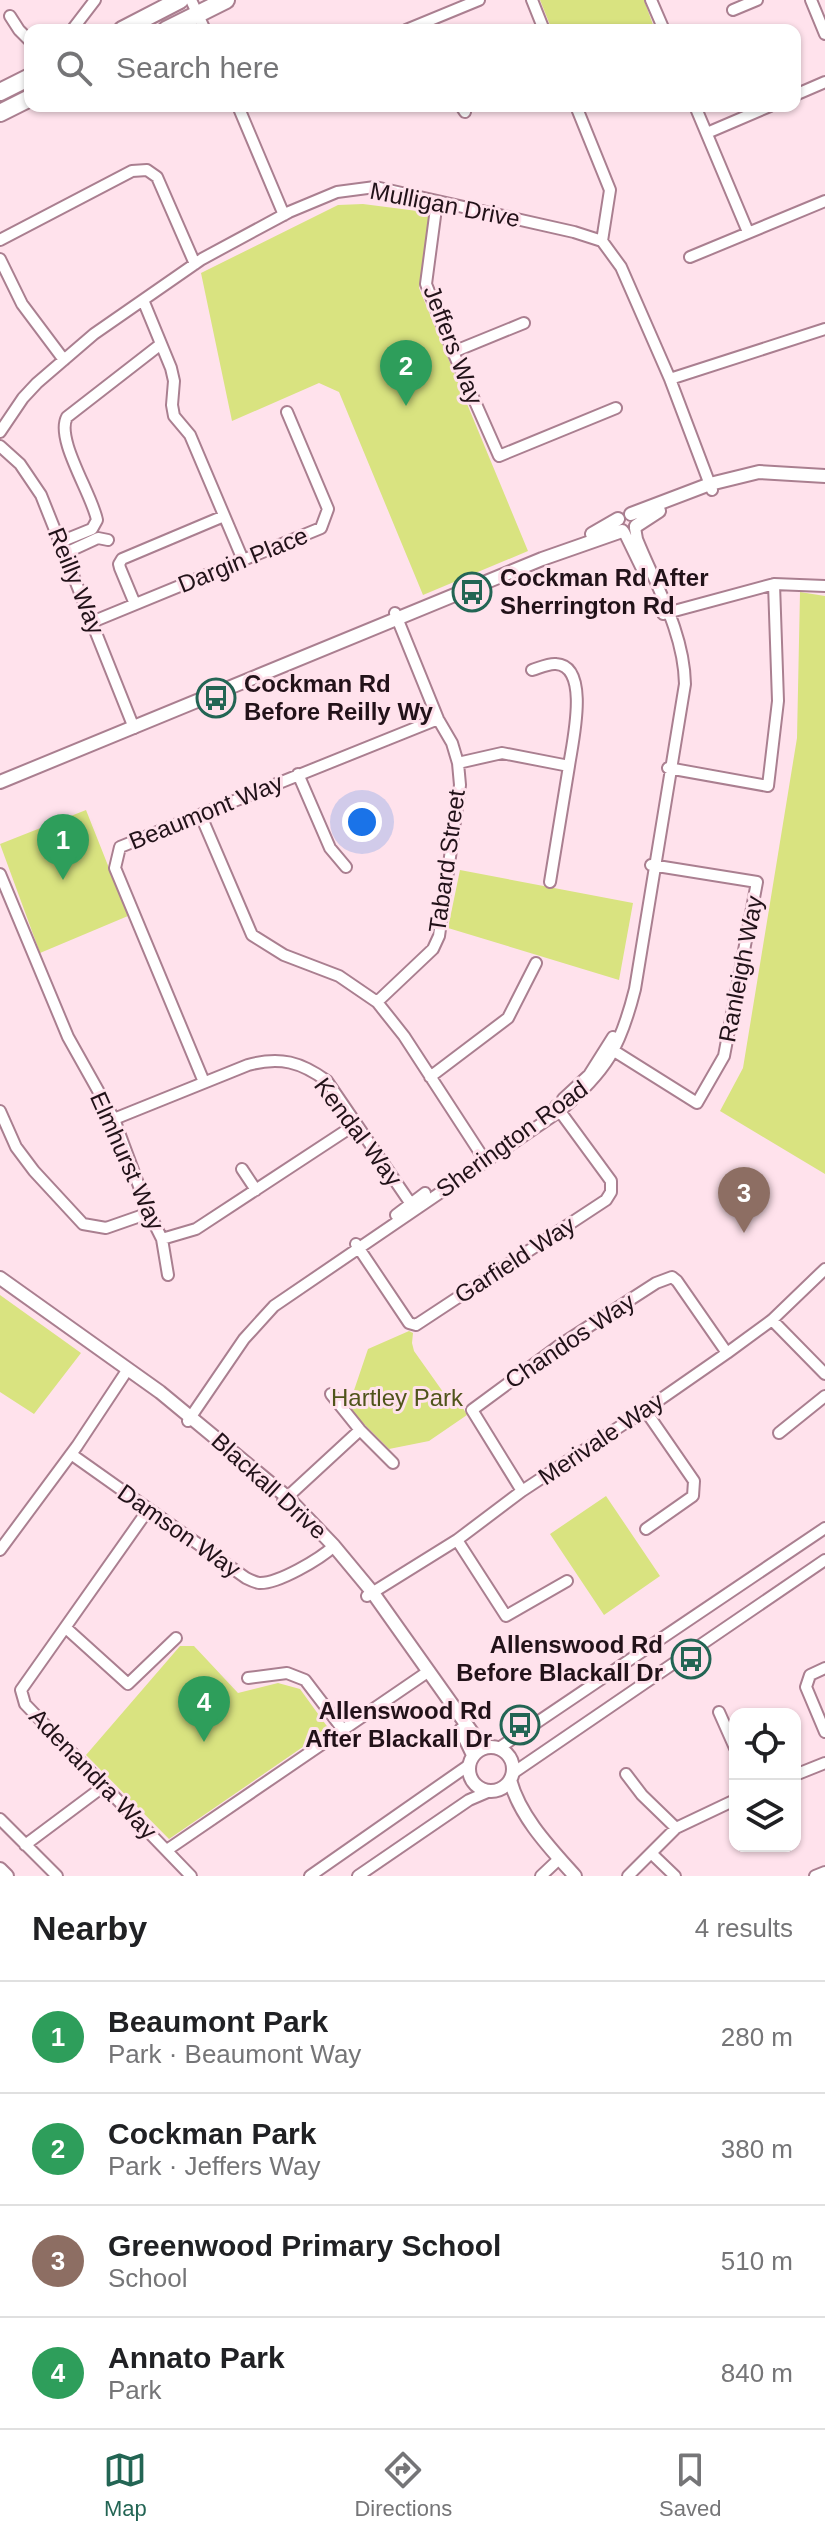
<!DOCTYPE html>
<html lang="en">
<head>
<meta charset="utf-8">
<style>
	body { margin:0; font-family:Helvetica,sans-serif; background:#f2f2f2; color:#202124 }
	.controls { position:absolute; right:24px; bottom:24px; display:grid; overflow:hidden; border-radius:16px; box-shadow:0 2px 6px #0004 }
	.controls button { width:72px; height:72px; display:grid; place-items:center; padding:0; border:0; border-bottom:2px solid #e0e0e0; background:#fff; color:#202124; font:40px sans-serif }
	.you { position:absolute; left:362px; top:822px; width:28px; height:28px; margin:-20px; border:6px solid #fff; border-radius:50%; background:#1a73e8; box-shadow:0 0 0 12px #1a73e833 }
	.badge { display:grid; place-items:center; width:52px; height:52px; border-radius:50%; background:#236554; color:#fff; font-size:26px; font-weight:700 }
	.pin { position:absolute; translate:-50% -66px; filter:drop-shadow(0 2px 4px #0008) }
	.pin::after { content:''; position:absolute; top:42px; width:28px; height:24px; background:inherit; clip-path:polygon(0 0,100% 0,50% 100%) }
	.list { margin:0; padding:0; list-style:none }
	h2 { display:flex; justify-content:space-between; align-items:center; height:104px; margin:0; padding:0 32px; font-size:34px }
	h2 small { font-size:26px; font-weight:400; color:#757577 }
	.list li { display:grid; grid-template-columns:52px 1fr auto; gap:24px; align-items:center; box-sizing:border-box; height:112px; padding:0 32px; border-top:2px solid #e0e0e0 }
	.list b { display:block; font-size:30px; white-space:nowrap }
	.list p { margin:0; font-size:26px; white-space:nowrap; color:#757577 }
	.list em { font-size:26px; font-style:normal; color:#757577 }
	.icon { flex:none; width:44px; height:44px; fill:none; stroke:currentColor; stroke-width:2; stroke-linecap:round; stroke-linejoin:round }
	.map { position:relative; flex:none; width:825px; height:1876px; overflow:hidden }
	.search { position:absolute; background:#fff; box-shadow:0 2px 6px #0004; left:24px; right:24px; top:24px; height:88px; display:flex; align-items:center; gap:20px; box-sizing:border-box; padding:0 28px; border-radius:16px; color:#757577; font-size:30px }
	.sheet { height:552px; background:#fff }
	nav { display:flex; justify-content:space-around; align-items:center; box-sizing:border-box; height:112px; border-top:2px solid #e0e0e0; background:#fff; font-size:22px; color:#757577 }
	nav a { display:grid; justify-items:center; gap:4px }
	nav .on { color:#236554 }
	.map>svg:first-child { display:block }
	.green { fill:#d9e380 }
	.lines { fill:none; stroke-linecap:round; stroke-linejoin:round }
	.minor-casing { stroke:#aa7f90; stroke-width:14 }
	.major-casing { stroke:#aa7f90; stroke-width:16 }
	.highway-casing { stroke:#aa7f90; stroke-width:20 }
	.minor { stroke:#fff; stroke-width:10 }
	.major { stroke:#fff; stroke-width:12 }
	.highway { stroke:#fff; stroke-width:16 }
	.labels { text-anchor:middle; stroke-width:6; stroke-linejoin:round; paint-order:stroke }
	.street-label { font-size:24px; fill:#221219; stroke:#ffe2ec }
	.poi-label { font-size:24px; font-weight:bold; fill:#221219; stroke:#ffe2ec; text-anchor:start }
	.park-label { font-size:24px; fill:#50541b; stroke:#ffe2ec }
</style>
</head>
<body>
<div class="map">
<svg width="825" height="1876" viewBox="0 0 825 1876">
	<rect width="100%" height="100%" fill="#ffe2ec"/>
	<path class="green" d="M540 0H644L655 30H552Z
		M363 204 433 213 419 288 528 551 423 595 339 392 319 383 232 421 201 273 338 205Z
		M800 592 825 596V1174L720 1111 743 1068 797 738Z
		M86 810 128 916 40 953 0 844Z
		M460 870 633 903 619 980 448 928Z
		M0 1295 81 1353 34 1414 0 1392Z
		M409 1331 413 1333 412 1343 414 1351 453 1406 463 1408 467 1415 429 1441 389 1449 348 1408 368 1349Z
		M606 1496 660 1576 604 1615 550 1534Z
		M180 1646H194L238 1693 278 1683 300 1689 329 1729 169 1839 86 1755Z"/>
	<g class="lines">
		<g class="minor-casing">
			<path id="minor" d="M191 0 205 30
				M532 0 544 30
				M651 0 664 30
				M811 0 825 34
				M733 10 757 0
				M10 16 19 30 30 41
				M72 30 95 0
				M406 30 479 0
				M795 95 825 82
				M238 106 284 215
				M461 106 465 112
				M576 106 610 190 602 241
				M695 106 748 232
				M707 133 770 106
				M437 201 426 284 453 352 499 456 616 408
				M0 240 132 171 147 170 157 177 195 264
				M690 257 825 201
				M0 259 22 304 64 360
				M143 300 171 368 174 381 172 405 174 416 190 435 243 560
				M453 352 524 323
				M670 379 825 329
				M0 432 23 398 37 383 94 334 202 259 289 212 337 192 375 187 574 232 602 241 621 267 670 379 712 490
				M0 446 20 464 41 495 134 728
				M624 532 641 567
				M60 542 92 529 97 520C92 494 55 439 67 417L161 344
				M72 550 98 538 108 540
				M135 604 120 568 119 564 122 559 224 516
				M663 614 774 584 825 586
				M92 622 321 528 328 509 287 412
				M532 670C539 668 549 663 556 664 591 666 572 744 569 766
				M458 763 502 753 569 766 550 882
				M668 768 768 786 778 701 774 584
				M298 774 330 848 346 867
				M201 816 252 935 284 955 339 976 377 1002 404 1036 486 1162
				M0 874 68 1037 114 1119 149 1213 162 1239 196 1229 356 1124
				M377 1002 433 949 439 936 460 785 458 763 452 743 438 719 395 613
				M611 1049 697 1103 724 1056 757 882 651 865
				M430 1077 508 1018 536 963
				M204 1082 115 868 120 847 438 719
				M563 1099 589 1075 613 1037
				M0 1111 16 1147 34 1171 83 1224 106 1228 149 1213
				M114 1119 248 1065C280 1056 301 1062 327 1081L413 1207
				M242 1169 256 1190
				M396 1215 425 1193
				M162 1239 168 1275
				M356 1244 409 1323 416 1325 606 1200 611 1192V1181L556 1106
				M772 1320 825 1374
				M331 1394 360 1430 393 1463
				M645 1410 694 1481 693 1496 646 1529
				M188 1421 244 1339 274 1306 560 1111C606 1071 620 1049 635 989L685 684C684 632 656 586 637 539L635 528
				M779 1433 825 1396
				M71 1454 246 1578C250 1580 254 1582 259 1583 278 1584 320 1559 334 1546
				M522 1491 472 1410 560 1345 656 1283 672 1277 677 1281 727 1353
				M283 1501 360 1430
				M148 1510 21 1690 25 1704 191 1876
				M457 1540 506 1616 567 1581
				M0 1550 77 1446 128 1369
				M367 1596 457 1540 522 1491 645 1410 727 1353 772 1320 825 1269
				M66 1628 128 1684 176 1638
				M825 1668 810 1675 806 1687 825 1732
				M248 1678 287 1673 305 1680 344 1731
				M719 1712 735 1748
				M499 1748 825 1528
				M513 1773 825 1560
				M626 1774 642 1795 676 1828
				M795 1775 825 1763
				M0 1819 57 1876
				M25 1845 104 1786
				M167 1850 429 1671
				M651 1853 675 1876
				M310 1876 469 1765
				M358 1876 469 1800 490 1791
				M541 1876 559 1859
				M628 1876 676 1828 735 1800
				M815 1876 825 1872"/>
		</g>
		<g class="major-casing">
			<path id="major" d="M631 514 710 484 759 472 825 476
				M636 526 659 511
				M592 534 618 519
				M0 782 542 559 622 531
				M0 1278 160 1392 287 1497 334 1546 373 1593 483 1748
				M461 1730 473 1755
				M469 1769a22 22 0 1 1 44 0a22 22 0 1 1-44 0Z
				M510 1780C520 1817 550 1848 575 1876
				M0 1869 7 1876"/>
		</g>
		<g class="highway-casing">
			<path id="highway" d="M122 30 180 0
				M166 30 226 0
				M0 92 30 77
				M0 113 30 98"/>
		</g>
		<use href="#minor" class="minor"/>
		<use href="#major" class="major"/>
		<use href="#highway" class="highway"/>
	</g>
	<defs>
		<g id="bus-ring" transform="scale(2)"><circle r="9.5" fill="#ffe2ec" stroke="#236554" stroke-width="1.5"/><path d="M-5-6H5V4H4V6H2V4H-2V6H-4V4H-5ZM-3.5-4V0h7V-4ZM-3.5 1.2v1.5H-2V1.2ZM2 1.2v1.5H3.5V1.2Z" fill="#236554"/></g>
	</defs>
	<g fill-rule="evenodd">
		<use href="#bus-ring" x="472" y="592"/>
		<use href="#bus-ring" x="216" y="698"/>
		<use href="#bus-ring" x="691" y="1659"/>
		<use href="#bus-ring" x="520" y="1725"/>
	</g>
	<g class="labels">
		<g class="street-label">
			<text transform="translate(445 205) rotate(11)" y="8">Mulligan Drive</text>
			<text transform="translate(453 345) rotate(69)" y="8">Jeffers Way</text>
			<text transform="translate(243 560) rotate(-22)" y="8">Dargin Place</text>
			<text transform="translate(76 581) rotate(68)" y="8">Reilly Way</text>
			<text transform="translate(206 812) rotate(-22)" y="8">Beaumont Way</text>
			<text transform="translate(447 861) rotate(-82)" y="8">Tabard Street</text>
			<text transform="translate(741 969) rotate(-79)" y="8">Ranleigh Way</text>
			<text transform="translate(358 1132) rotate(53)" y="8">Kendal Way</text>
			<text transform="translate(512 1139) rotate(-36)" y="8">Sherington Road</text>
			<text transform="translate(127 1161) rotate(66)" y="8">Elmhurst Way</text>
			<text transform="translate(515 1260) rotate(-33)" y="8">Garfield Way</text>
			<text transform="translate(570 1341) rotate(-34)" y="8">Chandos Way</text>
			<text transform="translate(601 1439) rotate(-34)" y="8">Merivale Way</text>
			<text transform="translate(269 1486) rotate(42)" y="8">Blackall Drive</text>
			<text transform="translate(179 1531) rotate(35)" y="8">Damson Way</text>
			<text transform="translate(93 1774) rotate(46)" y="8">Adenandra Way</text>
		</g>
		<g class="poi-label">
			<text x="500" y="586">Cockman Rd After<tspan x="500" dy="28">Sherrington Rd</tspan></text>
			<text x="244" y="692">Cockman Rd<tspan x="244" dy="28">Before Reilly Wy</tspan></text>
			<text x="663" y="1653" text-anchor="end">Allenswood Rd<tspan x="663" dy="28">Before Blackall Dr</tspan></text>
			<text x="492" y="1719" text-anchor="end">Allenswood Rd<tspan x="492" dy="28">After Blackall Dr</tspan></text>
		</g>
		<g class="park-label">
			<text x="397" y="1406">Hartley Park</text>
		</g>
	</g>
</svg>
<div class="controls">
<button><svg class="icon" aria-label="locate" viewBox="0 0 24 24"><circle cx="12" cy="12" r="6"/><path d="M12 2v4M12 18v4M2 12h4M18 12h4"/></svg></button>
<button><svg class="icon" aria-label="layers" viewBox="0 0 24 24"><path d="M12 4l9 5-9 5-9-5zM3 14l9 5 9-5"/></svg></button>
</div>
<div class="you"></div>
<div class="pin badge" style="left:63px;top:880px;background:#2e9e5b">1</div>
<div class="pin badge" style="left:406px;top:406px;background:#2e9e5b">2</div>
<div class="pin badge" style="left:744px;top:1233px;background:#8d6e63">3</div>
<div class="pin badge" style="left:204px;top:1742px;background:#2e9e5b">4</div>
<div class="search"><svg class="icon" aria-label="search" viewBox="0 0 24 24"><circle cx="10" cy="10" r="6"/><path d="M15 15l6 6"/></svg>Search here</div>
</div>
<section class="sheet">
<h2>Nearby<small>4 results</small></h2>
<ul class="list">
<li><span class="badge" style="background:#2e9e5b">1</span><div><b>Beaumont Park</b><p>Park · Beaumont Way</p></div><em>280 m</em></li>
<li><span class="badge" style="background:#2e9e5b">2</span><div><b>Cockman Park</b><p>Park · Jeffers Way</p></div><em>380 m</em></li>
<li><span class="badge" style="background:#8d6e63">3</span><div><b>Greenwood Primary School</b><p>School</p></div><em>510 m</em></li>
<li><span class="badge" style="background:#2e9e5b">4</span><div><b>Annato Park</b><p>Park</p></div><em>840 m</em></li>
</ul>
</section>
<nav>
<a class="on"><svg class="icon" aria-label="map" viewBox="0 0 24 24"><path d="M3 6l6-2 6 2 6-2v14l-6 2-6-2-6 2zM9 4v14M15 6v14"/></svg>Map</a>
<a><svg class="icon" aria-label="directions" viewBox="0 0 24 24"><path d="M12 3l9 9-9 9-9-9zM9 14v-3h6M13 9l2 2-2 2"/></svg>Directions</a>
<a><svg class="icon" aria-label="saved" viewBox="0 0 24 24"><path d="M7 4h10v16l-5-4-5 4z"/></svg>Saved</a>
</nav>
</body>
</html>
